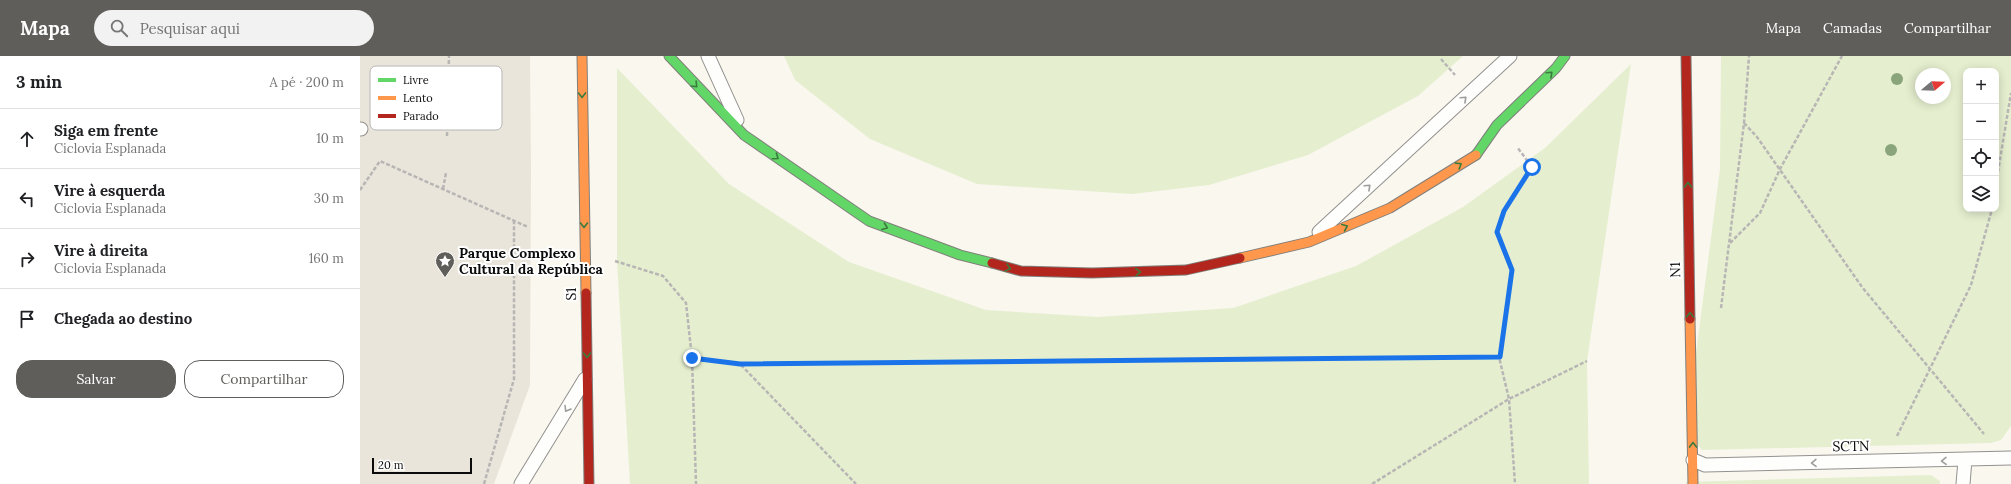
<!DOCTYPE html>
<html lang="pt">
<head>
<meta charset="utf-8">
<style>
	body { margin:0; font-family:Lora,serif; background:#f2f2f2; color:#202124 }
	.controls { position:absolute; right:12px; top:12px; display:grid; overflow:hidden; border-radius:8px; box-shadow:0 2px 10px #0003 }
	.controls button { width:36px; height:36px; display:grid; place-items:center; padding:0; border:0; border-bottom:1px solid #e0e0e0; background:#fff; color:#202124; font:20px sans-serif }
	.compass { position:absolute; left:1555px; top:12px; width:36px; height:36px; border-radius:50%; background:#fff; box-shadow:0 2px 10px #0003; rotate:71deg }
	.scale { position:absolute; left:12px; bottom:10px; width:100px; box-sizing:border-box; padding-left:4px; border:2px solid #0b0b0b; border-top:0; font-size:11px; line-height:14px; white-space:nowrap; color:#0b0b0b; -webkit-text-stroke:3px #fff; paint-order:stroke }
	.stop { position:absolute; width:12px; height:12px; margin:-9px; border:3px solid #1a73e8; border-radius:50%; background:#fff }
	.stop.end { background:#1a73e8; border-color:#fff; box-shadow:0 1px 4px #0008 }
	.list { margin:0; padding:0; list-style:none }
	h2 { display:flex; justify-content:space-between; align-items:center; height:52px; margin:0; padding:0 16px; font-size:17px }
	h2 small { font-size:13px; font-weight:400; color:#757577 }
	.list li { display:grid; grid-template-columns:26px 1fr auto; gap:12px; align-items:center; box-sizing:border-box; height:60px; padding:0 16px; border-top:1px solid #e0e0e0 }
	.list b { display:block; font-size:15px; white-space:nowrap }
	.list p { margin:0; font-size:13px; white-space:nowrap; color:#757577 }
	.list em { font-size:13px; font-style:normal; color:#757577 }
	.actions { display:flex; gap:8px; padding:12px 16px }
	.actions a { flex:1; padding:9px 0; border:1px solid #5f5e5b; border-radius:16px; text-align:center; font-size:14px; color:#5f5e5b }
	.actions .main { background:#5f5e5b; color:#fff }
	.icon { flex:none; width:22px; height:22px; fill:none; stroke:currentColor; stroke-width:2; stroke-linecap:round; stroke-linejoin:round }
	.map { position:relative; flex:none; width:1651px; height:428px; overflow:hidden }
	header { display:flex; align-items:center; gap:24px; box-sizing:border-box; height:56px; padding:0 20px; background:#5f5e5b; color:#fff }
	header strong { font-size:19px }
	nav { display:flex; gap:22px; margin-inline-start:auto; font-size:14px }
	.search { width:280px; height:36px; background:#f2f2f2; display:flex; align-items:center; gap:10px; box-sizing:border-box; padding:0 14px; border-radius:22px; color:#757577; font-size:15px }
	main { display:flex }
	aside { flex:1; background:#fff }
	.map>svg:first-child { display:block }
	.green { fill:#e5efcf; fill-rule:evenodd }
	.plaza { fill:#eae5da }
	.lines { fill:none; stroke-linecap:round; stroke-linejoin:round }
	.lane-casing { stroke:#93918e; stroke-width:15 }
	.fast-casing { stroke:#807f7b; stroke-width:11 }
	.slow-casing { stroke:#807f7b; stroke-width:11 }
	.jam-casing { stroke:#807f7b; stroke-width:11 }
	.path { stroke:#b7b6b5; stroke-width:2.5; stroke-dasharray:4 2; stroke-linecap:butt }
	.lane { stroke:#fefefd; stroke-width:13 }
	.fast { stroke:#63d668; stroke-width:9 }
	.slow { stroke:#ff974d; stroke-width:9 }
	.jam { stroke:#b3261e; stroke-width:9 }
	.tree { fill:#8aa57b }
	.oneway { stroke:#3b7b3e }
	.oneway2 { stroke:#9d9d9c }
	.route { stroke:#1a73e8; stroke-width:5 }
	.labels { text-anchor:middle; stroke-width:4; stroke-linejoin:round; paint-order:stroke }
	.poi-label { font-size:14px; font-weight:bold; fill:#0b0b0b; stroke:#fff; text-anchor:start }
	.street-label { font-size:14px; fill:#0b0b0b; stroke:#fff }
	.key { fill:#fff; stroke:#b6b6b6; stroke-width:1 }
	.key-label { font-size:11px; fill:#0b0b0b }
</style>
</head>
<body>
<header>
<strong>Mapa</strong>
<div class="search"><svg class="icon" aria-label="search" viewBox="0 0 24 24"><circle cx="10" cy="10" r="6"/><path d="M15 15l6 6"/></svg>Pesquisar aqui</div>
<nav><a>Mapa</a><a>Camadas</a><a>Compartilhar</a></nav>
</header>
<main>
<aside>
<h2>3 min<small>A pé · 200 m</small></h2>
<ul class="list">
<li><svg class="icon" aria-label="ahead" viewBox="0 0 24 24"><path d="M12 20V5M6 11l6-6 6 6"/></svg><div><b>Siga em frente</b><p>Ciclovia Esplanada</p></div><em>10 m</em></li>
<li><svg class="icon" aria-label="left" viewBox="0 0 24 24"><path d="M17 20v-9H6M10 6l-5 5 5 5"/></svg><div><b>Vire à esquerda</b><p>Ciclovia Esplanada</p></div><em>30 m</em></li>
<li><svg class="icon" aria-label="right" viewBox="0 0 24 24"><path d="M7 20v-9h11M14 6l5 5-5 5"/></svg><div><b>Vire à direita</b><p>Ciclovia Esplanada</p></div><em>160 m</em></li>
<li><svg class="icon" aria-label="arrive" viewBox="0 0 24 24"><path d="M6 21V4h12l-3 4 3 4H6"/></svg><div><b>Chegada ao destino</b></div></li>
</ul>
<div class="actions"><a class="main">Salvar</a><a>Compartilhar</a></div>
</aside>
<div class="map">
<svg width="1651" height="428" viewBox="0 0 1651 428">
	<rect width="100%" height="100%" fill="#faf7ef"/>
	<path class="green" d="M424 0H1103L1058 40 948 99 849 129 772 138 617 128 510 83 435 24Z
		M1361 0H1651V370L1641 384 1631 387 1342 394 1326 374 1360 113ZM1606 15H1636V153H1606ZM1561 18H1585V42H1561Z
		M1271 8 1227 305 1229 428H270L257 206V12L369 128 489 206 626 254 738 261 873 252 996 210 1103 151 1185 92Z
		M1571 419 1580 425V428H1326V426Z"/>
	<path class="plaza" d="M0 0H170L171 115 170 329 134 428H0Z"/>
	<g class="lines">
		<g class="lane-casing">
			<path id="lane" d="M348 0 377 64
				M0 73H1
				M959 176 1150 0
				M1333 404 1345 409 1651 402
				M161 428 225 323
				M1603 428 1605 404"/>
		</g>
		<g class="fast-casing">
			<path id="fast" d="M309 0 384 79 509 165 600 199 632 207
				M1116 99 1137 69 1196 12 1205 0"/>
		</g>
		<g class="slow-casing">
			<path id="slow" d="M222 0 226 237
				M880 202 949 186 1030 152 1116 99
				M1330 263 1333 428"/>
		</g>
		<g class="jam-casing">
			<path id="jam" d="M1326 0 1330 263
				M632 207 661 215 732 217 826 214 880 202
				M226 237 229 428"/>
		</g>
		<path class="path" d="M1081 3 1095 19
			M1384 67 1397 81 1502 231 1624 378
			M87 80 89 0
			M1636 128 1651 37
			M83 133 86 117
			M0 134 20 105 168 171
			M1370 187 1400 157 1420 113 1482 0
			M255 205 303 220 326 247 332 302 336 428
			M1361 252 1384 67 1389 0
			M1140 301 1152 214 1137 176 1144 155 1172 111 1157 91
			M332 302 380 308 1139 301 1149 343 1155 428
			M381 309 496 428
			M1537 380 1611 229 1632 153
			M124 428 154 323V164
			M1012 428 1149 343 1227 305"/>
		<use href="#lane" class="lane"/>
		<use href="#fast" class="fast"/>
		<use href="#slow" class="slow"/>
		<use href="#jam" class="jam"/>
	</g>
	<g class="tree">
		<circle cx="1537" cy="23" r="6"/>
		<circle cx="1531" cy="94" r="6"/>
	</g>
	<defs><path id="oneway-chevron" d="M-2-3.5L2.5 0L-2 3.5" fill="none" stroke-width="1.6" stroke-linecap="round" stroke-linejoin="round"/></defs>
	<g class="oneway">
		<use href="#oneway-chevron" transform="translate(1190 18) rotate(-43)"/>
		<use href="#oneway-chevron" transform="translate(335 29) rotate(46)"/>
		<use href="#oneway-chevron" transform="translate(222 39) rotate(89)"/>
		<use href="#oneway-chevron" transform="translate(416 101) rotate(35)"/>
		<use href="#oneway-chevron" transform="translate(1099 109) rotate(-32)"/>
		<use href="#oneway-chevron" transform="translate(1328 129) rotate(-91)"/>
		<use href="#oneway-chevron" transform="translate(224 169) rotate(90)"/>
		<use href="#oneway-chevron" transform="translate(525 171) rotate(21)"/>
		<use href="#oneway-chevron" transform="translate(985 171) rotate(-23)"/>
		<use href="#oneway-chevron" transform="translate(648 212) rotate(15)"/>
		<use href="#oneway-chevron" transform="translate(778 216) rotate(-2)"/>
		<use href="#oneway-chevron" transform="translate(1330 259) rotate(-91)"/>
		<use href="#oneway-chevron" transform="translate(227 299) rotate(89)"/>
		<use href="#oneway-chevron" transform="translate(1333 389) rotate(-91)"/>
	</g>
	<g class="oneway2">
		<use href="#oneway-chevron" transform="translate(1104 43) rotate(-43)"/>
		<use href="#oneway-chevron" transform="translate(1008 131) rotate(-43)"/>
		<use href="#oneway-chevron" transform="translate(207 353) rotate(121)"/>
		<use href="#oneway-chevron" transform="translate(1584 405) rotate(179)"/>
		<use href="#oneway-chevron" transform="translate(1454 407) rotate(179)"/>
	</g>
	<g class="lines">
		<path class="route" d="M332 302 380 308 1140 301 1152 214 1137 176 1144 155 1172 111"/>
	</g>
	<defs>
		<g id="sight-pin" transform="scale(1)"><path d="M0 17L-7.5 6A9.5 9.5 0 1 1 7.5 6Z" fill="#5f5e5b" stroke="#fff"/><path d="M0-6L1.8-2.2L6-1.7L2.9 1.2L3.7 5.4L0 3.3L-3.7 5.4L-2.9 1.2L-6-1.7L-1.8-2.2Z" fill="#fff"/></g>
	</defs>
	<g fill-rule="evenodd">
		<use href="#sight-pin" x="85" y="205"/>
	</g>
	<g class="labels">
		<g class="poi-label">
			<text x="99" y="202">Parque Complexo<tspan x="99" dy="16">Cultural da República</tspan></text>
		</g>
		<g class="street-label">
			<text transform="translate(1315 214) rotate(-91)" y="5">N1</text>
			<text transform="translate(211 238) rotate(-91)" y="5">S1</text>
			<text transform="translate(1491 390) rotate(-1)" y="5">SCTN</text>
		</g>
	</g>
	<rect x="10" y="10" width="132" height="64" rx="6" class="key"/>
	<rect x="18" y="22" width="18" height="4" fill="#63d668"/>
	<rect x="18" y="40" width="18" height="4" fill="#ff974d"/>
	<rect x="18" y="58" width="18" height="4" fill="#b3261e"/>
	<g class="key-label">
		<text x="43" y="28">Livre</text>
		<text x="43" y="46">Lento</text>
		<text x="43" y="64">Parado</text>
	</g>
</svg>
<div class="controls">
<button>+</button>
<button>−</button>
<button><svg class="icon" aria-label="locate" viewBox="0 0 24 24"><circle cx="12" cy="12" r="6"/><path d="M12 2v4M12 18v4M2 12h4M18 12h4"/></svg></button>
<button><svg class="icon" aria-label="layers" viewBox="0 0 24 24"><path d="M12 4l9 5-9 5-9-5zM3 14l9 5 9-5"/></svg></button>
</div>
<svg class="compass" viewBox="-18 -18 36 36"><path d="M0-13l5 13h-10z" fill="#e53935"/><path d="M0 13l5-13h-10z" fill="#757577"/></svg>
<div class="scale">20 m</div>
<div class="stop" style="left:1172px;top:111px"></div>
<div class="stop end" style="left:332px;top:302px"></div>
</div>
</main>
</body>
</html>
